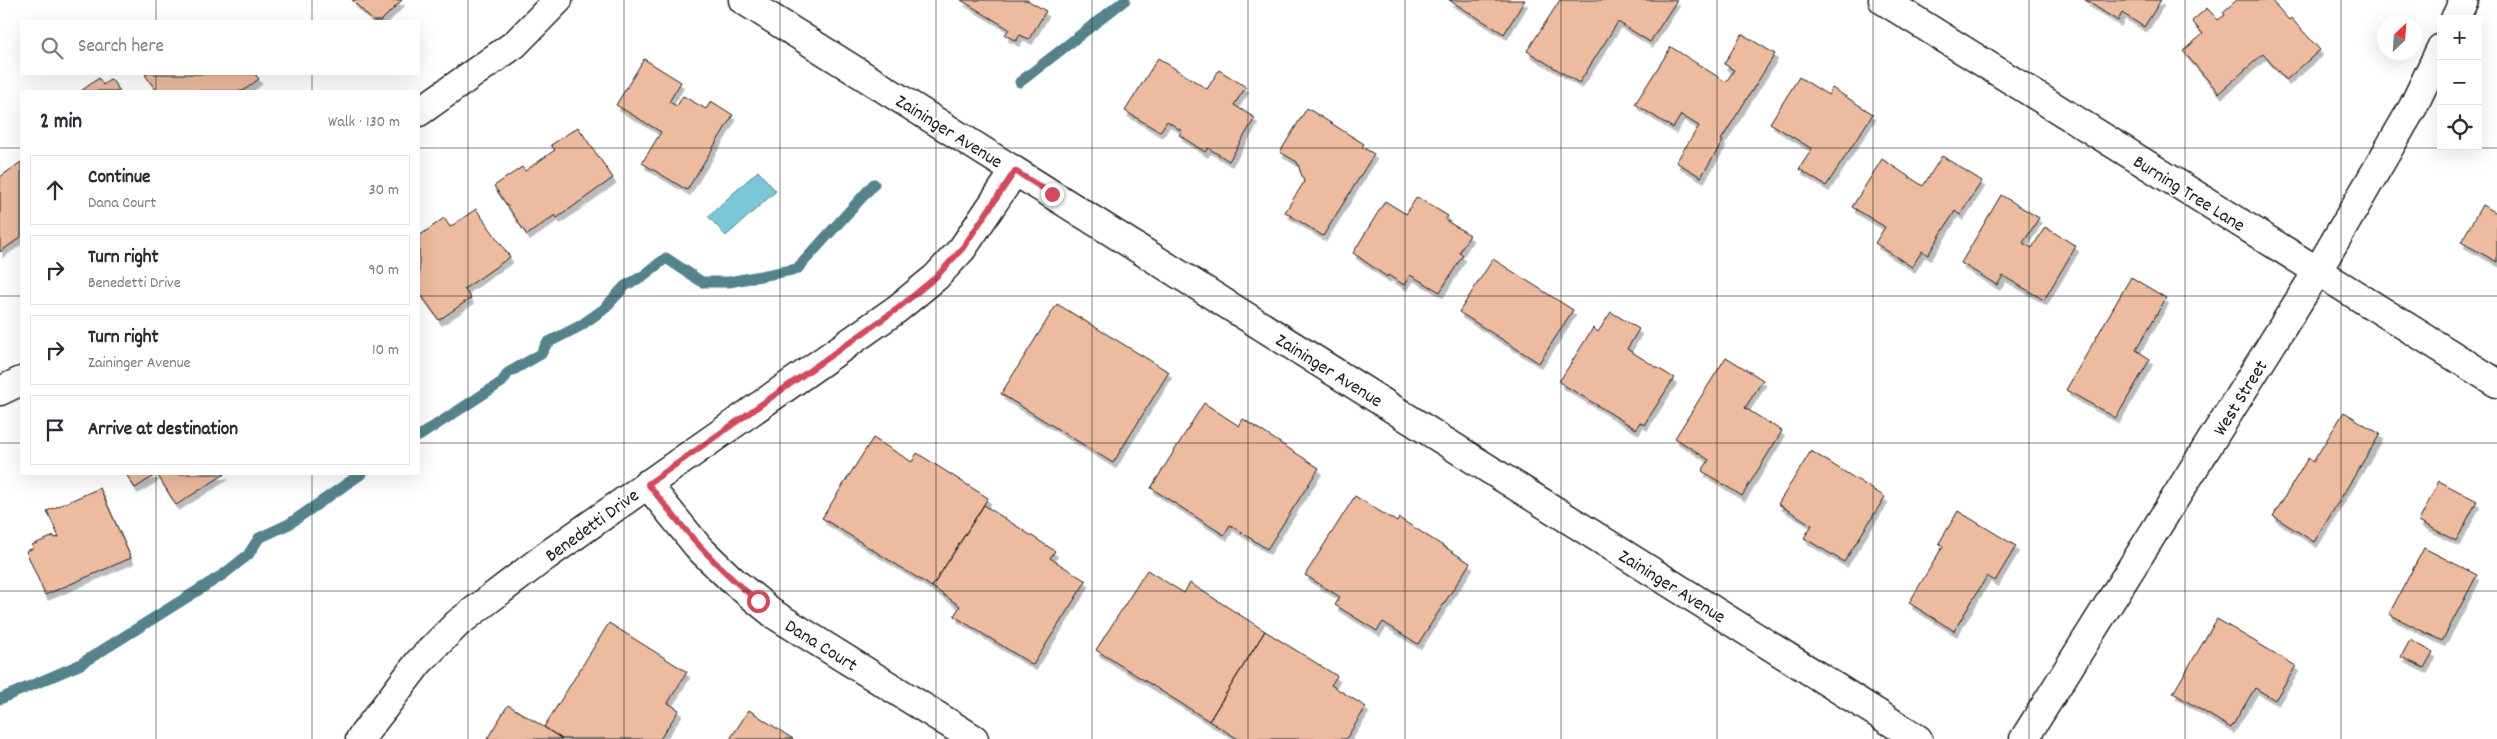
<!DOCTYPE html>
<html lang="en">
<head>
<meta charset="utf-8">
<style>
	body { margin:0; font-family:Dekko,sans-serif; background:#f7f7f7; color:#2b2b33 }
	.controls { position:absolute; right:15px; top:15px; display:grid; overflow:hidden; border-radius:0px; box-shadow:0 5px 20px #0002 }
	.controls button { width:45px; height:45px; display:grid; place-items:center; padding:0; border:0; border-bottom:1px solid #e1e1e2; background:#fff; color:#2b2b33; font:25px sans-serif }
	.compass { position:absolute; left:2377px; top:15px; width:45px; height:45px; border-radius:50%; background:#fff; box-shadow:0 5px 20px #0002; rotate:25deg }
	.stop { position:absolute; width:15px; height:15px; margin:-11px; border:4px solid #d1495b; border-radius:50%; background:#fff }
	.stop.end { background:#d1495b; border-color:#fff; box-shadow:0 1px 5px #0008 }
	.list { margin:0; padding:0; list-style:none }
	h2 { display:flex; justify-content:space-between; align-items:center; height:65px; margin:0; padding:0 20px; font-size:21px }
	h2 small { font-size:16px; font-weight:400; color:#7c7c81 }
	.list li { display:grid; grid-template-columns:32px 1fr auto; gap:15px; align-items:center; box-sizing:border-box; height:70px; margin:0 10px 10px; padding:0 10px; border:1px solid #e1e1e2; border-radius:0px }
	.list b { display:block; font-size:19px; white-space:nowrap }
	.list p { margin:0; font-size:16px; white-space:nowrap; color:#7c7c81 }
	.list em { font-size:16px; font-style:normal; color:#7c7c81 }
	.icon { flex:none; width:28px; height:28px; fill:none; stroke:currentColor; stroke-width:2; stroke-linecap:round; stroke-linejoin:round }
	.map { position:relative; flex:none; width:2497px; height:739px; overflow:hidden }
	.search { position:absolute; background:#fff; box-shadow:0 5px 20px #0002; left:20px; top:20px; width:400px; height:55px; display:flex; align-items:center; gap:12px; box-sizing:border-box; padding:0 18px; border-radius:0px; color:#7c7c81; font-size:19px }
	.panel { position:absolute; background:#fff; box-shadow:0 5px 20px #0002; left:20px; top:90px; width:400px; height:385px; border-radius:0px }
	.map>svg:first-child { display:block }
	.water { fill:#79c7d7; stroke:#54838c }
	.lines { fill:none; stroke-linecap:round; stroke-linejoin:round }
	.stream { stroke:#54838c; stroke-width:11 }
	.building { fill:#edbb9f; stroke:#1c1c1c; filter:url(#shadow) }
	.minor-casing { stroke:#1c1c1c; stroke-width:31 }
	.minor { stroke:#fff; stroke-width:28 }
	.route { stroke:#d1495b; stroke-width:6 }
	.grid { fill:none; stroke:#1c1c1c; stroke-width:1; stroke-opacity:0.55 }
	.labels { text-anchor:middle; stroke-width:4; stroke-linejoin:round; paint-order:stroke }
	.street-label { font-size:19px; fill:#1c1c1c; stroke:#fff }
</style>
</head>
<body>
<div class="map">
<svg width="2497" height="739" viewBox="0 0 2497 739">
	<defs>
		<filter id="shadow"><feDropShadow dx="3" dy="5.5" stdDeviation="0" flood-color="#0004"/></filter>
	</defs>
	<rect width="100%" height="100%" fill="#fff"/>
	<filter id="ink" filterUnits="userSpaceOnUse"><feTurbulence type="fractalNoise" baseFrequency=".02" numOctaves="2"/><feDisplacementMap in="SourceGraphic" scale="10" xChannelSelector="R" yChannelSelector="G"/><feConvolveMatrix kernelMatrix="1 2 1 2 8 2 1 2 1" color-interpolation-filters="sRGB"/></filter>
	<g filter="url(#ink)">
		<path class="water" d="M758 171 776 191 726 236 708 216Z"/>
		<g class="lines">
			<path class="stream" d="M1020 82 1125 0
				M419 436 502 382 508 373 541 354 547 343 580 326 604 309 625 286 643 276 666 258 702 282H729L797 269 874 184
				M0 699 79 665 224 574 248 555 259 538 289 524 361 474"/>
		</g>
		<path class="building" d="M352 0H402L381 21H373Z
			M961 0H1027L1046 11 1029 39 1020 35 1016 41 1005 35 1009 29Z
			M1449 0H1525L1504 34Z
			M1560 0H1677L1650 42 1618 22 1579 83 1527 51Z
			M2085 0H2161L2144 27 2122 13 2118 21Z
			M2237 0H2271L2289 20 2291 18 2320 50 2286 80 2263 54 2219 93 2183 51 2203 34 2192 21 2207 8 2218 20 2225 15 2223 12Z
			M1742 34 1775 54 1721 140 1723 141 1701 177 1676 162 1699 126 1681 115 1673 128 1635 104 1671 47 1726 82 1734 70 1724 64Z
			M1158 58 1207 89 1219 70 1246 87 1234 105 1255 118 1229 161 1208 148 1205 152 1179 135 1182 131 1167 121 1160 132 1125 111Z
			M644 59 681 82 669 102 677 106 683 96 706 109 711 101 733 115 687 190 642 163 661 132 616 105Z
			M147 74H255L259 79 243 91H157L145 75Z
			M1799 77 1828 95 1832 88 1873 114 1826 186 1799 169 1812 149 1770 123Z
			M99 78 103 85 111 79 120 91H81Z
			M1307 108 1364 144 1362 147 1374 154 1323 236 1285 212 1304 182 1297 162 1280 152Z
			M578 127 613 178 557 218 555 215 527 235 494 186 522 167 525 171 555 150 551 145Z
			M1942 156 1982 181 1960 215 1955 211 1928 255 1922 251 1912 267 1875 243 1885 227 1852 207 1882 159 1923 186Z
			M21 162V237L0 252V177Z
			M2001 195 2039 218 2023 243 2032 248 2045 227 2076 246 2044 300 2003 276 1997 285 1961 263Z
			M1417 197 1448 216 1445 220 1470 235 1459 253 1463 255 1440 292 1410 275 1404 285 1388 275 1387 277 1353 253 1385 201 1406 214Z
			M2482 205 2497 213V262L2461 242Z
			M476 209 510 257 464 289 471 298 439 320 419 292V236L444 218 450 227Z
			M1493 259 1573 310 1539 363 1459 312Z
			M2131 277 2166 298 2136 350 2150 359 2116 418 2066 390Z
			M1057 304 1169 372 1113 463 1001 394Z
			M1611 312 1639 329 1627 349 1674 378 1644 425 1640 422 1636 429 1559 382 1593 328 1598 332Z
			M1726 357 1763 380 1745 408 1782 431 1742 496 1702 471 1709 460 1675 438Z
			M1204 403 1239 426 1243 419 1319 468 1267 549 1230 525 1224 535 1151 488Z
			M2344 412 2380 434 2314 542 2273 516 2308 458 2313 462Z
			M873 438 912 462 917 453 988 498 932 587 822 518Z
			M1811 451 1885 497 1844 562 1804 538 1812 525 1778 504Z
			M126 474H225L176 505 157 474 135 488Z
			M2439 481 2477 501 2456 541 2419 521Z
			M100 488 131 558 45 595 26 551 34 548 32 545 54 536 55 538 59 537 47 511Z
			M1355 496 1397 522 1399 518 1470 563 1418 644 1383 622 1377 631 1335 605 1340 597 1305 575Z
			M984 505 1055 551 1050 558 1086 581 1033 665 954 616 960 606 932 587Z
			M1958 511 2016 546 1995 581 1987 576 1954 631 1909 603 1943 546 1939 543Z
			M2424 548 2477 575 2442 641 2389 614Z
			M1147 570 1184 593 1190 583 1265 631 1209 721 1096 650Z
			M2217 619 2296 666 2275 700 2255 688 2231 728 2173 693Z
			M609 623 687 672 668 703 679 710 660 739H562L544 727Z
			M1265 631 1337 676 1331 685 1366 707 1346 739H1238L1209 721Z
			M2410 640 2433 652 2424 668 2401 657Z
			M508 705 544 727 562 739H487Z
			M749 710 793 739H730Z"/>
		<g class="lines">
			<g class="minor-casing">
				<path id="minor" d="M743 0 1918 739
					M1883 0 2497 383
					M2455 19 2464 0
					M419 112 515 44 558 0
					M0 391 21 381
					M647 484 699 548 732 580 775 615 974 739
					M360 739 419 662 458 623 546 556 897 309 936 277 962 249 1015 171
					M2024 739 2317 272 2413 107 2441 48"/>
			</g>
			<use href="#minor" class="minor"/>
		</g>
	</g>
	<g class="lines" filter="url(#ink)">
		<path class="route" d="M758 601C713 565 683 528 648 484L897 309 936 277 962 249 1015 171 1052 194"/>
	</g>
	<path class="grid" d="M156 0V21M312 0V21M468 0V739M624 0V739M780 0V739M936 0V739M1092 0V739M1248 0V739M1405 0V739M1561 0V739M1717 0V739M1873 0V739M2029 0V739M2185 0V739M2341 0V739M156 74V91M312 74V91M0 148H21M419 148H2497M0 296H21M419 296H2497M0 443H21M419 443H2497M156 474V739M312 474V739M0 591H2497"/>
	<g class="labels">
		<g class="street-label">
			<text transform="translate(950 130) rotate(32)" y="7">Zaininger Avenue</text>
			<text transform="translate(2190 192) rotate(32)" y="7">Burning Tree Lane</text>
			<text transform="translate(1330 369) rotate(32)" y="7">Zaininger Avenue</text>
			<text transform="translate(2239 397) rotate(-58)" y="7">West Street</text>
			<text transform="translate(591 524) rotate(-36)" y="7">Benedetti Drive</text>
			<text transform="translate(1673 585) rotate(32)" y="7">Zaininger Avenue</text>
			<text transform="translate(822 644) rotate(32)" y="7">Dana Court</text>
		</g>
	</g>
</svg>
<div class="controls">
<button>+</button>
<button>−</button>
<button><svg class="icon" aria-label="locate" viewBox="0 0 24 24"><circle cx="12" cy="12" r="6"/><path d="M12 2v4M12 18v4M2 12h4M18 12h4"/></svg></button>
</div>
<svg class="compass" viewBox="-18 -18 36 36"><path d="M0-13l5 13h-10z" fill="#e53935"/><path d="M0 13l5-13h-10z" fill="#7c7c81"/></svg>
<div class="stop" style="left:758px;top:601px"></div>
<div class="stop end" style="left:1052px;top:194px"></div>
<div class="search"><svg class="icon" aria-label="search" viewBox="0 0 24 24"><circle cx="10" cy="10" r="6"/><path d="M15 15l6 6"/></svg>Search here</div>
<section class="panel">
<h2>2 min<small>Walk · 130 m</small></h2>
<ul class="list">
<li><svg class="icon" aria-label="ahead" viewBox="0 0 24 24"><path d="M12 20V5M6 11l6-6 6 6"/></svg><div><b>Continue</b><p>Dana Court</p></div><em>30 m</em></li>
<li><svg class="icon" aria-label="right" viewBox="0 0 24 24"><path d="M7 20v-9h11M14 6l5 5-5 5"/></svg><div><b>Turn right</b><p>Benedetti Drive</p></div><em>90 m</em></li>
<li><svg class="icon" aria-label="right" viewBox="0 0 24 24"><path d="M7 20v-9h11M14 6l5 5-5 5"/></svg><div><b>Turn right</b><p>Zaininger Avenue</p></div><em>10 m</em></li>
<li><svg class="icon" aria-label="arrive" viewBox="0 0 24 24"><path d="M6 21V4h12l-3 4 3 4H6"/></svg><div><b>Arrive at destination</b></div></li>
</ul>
</section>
</div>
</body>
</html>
